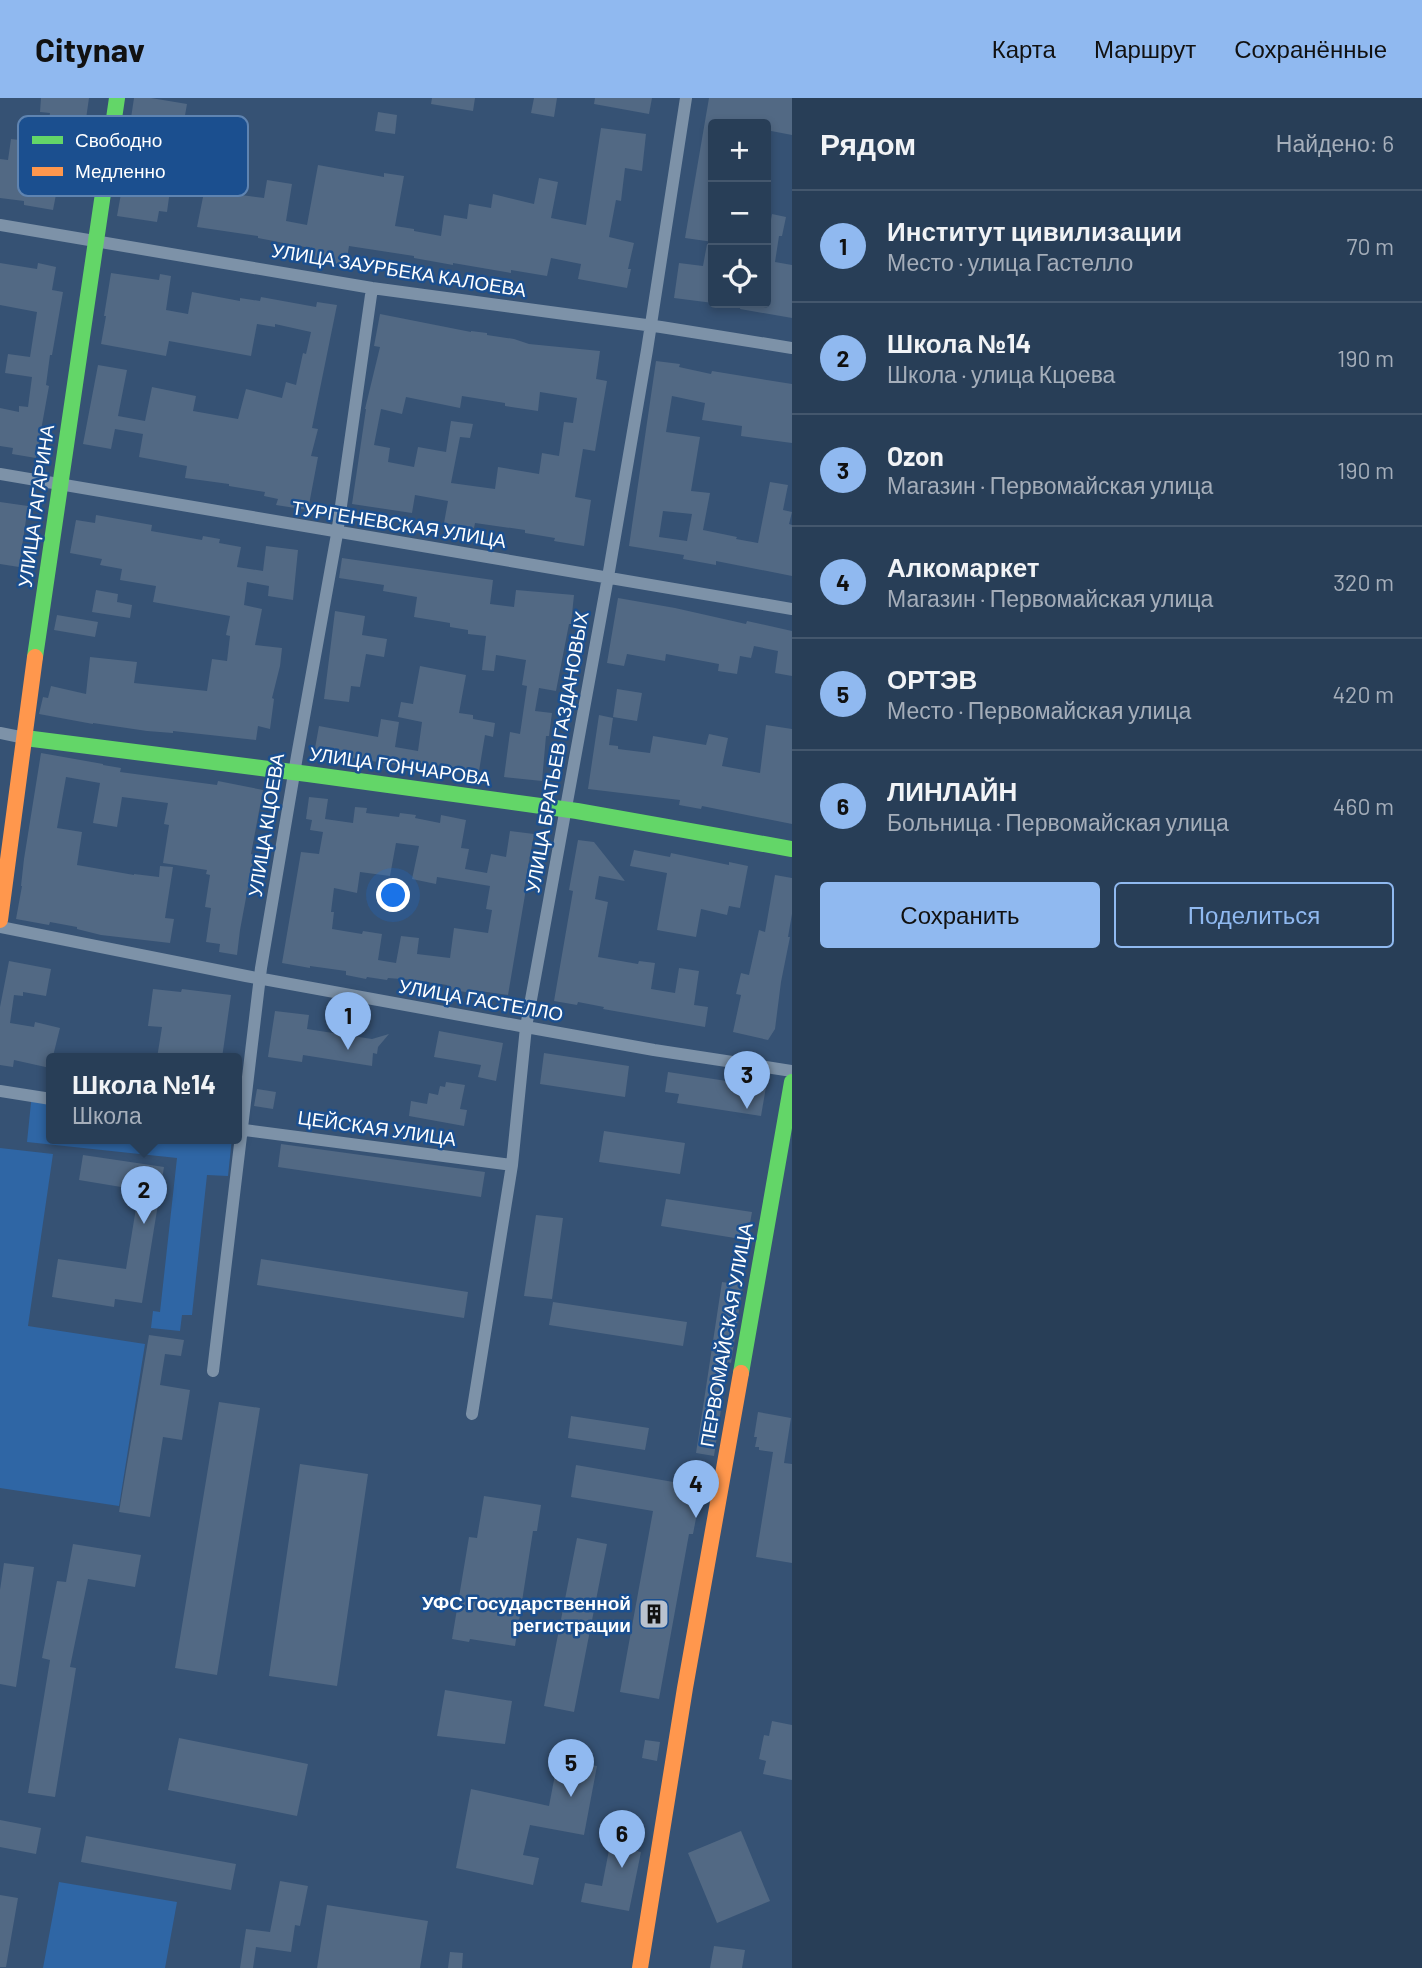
<!DOCTYPE html>
<html lang="ru">
<head>
<meta charset="utf-8">
<style>
	body { margin:0; font-family:Barlow,sans-serif; background:#30455d; color:#f1f3f6 }
	.controls { position:absolute; right:21px; top:21px; display:grid; overflow:hidden; border-radius:7px; box-shadow:0 4px 10px #0003 }
	.controls button { width:63px; height:63px; display:grid; place-items:center; padding:0; border:0; border-bottom:2px solid #44576d; background:#283e57; color:#f1f3f6; font:35px sans-serif }
	.you { position:absolute; left:394px; top:798px; width:24px; height:24px; margin:-18px; border:5px solid #fff; border-radius:50%; background:#1a73e8; box-shadow:0 0 0 10px #1a73e833 }
	.badge { display:grid; place-items:center; width:46px; height:46px; border-radius:50%; background:#90b9f0; color:#111; font-size:23px; font-weight:700 }
	.pin { position:absolute; translate:-50% -58px; filter:drop-shadow(0 2px 4px #0008) }
	.pin::after { content:''; position:absolute; top:37px; width:24px; height:21px; background:inherit; clip-path:polygon(0 0,100% 0,50% 100%) }
	.popup { position:absolute; left:46px; top:955px; width:196px; height:91px; box-sizing:border-box; display:grid; place-content:center; border-radius:7px; background:#283e57; filter:drop-shadow(0 2px 5px #0005); font-size:23px; white-space:nowrap; color:#a5aeba }
	.popup b { font-size:26px; color:#f1f3f6 }
	.popup::after { content:''; position:absolute; left:50%; top:100%; margin-left:-14px; border:14px solid transparent; border-top-color:#283e57 }
	.list { margin:0; padding:0; list-style:none }
	h2 { display:flex; justify-content:space-between; align-items:center; height:91px; margin:0; padding:0 28px; font-size:30px }
	h2 small { font-size:23px; font-weight:400; color:#a5aeba }
	.list li { display:grid; grid-template-columns:46px 1fr auto; gap:21px; align-items:center; box-sizing:border-box; height:112px; padding:0 28px; border-top:2px solid #44576d }
	.list b { display:block; font-size:26px; white-space:nowrap }
	.list p { margin:0; font-size:23px; white-space:nowrap; color:#a5aeba }
	.list em { font-size:23px; font-style:normal; color:#a5aeba }
	.actions { display:flex; gap:14px; padding:21px 28px }
	.actions a { flex:1; padding:16px 0; border:2px solid #90b9f0; border-radius:7px; text-align:center; font-size:24px; color:#90b9f0 }
	.actions .main { background:#90b9f0; color:#111 }
	.icon { flex:none; width:38px; height:38px; fill:none; stroke:currentColor; stroke-width:2; stroke-linecap:round; stroke-linejoin:round }
	.map { position:relative; flex:none; width:792px; height:1870px; overflow:hidden }
	header { display:flex; align-items:center; gap:42px; box-sizing:border-box; height:98px; padding:0 35px; background:#90b9f0; color:#111 }
	header strong { font-size:33px }
	nav { display:flex; gap:38px; margin-inline-start:auto; font-size:24px }
	main { display:flex }
	aside { flex:1; background:#283e57 }
	.map>svg:first-child { display:block }
	.green { fill:#2f66a5 }
	.building { fill:#526984; fill-rule:evenodd }
	.lines { fill:none; stroke-linecap:round; stroke-linejoin:round }
	.street { stroke:#7d92a8; stroke-width:12 }
	.fast { stroke:#63d668; stroke-width:16 }
	.slow { stroke:#ff974d; stroke-width:16 }
	.labels { text-anchor:middle; stroke-width:5; stroke-linejoin:round; paint-order:stroke }
	.street-label { font-size:19px; fill:#fff; stroke:#1b4f8f }
	.poi-label { font-size:19px; font-weight:bold; fill:#fff; stroke:#1b4f8f; text-anchor:end }
	.key { fill:#1b4f8f; stroke:#5f84b1; stroke-width:2 }
	.key-label { font-size:19px; fill:#fff }
</style>
</head>
<body>
<header>
<strong>Citynav</strong>
<nav><a>Карта</a><a>Маршрут</a><a>Сохранённые</a></nav>
</header>
<main>
<div class="map">
<svg width="792" height="1870" viewBox="0 0 792 1870">
	<rect width="100%" height="100%" fill="#365274"/>
	<path class="green" d="M32 995 51 997V1040H232L228 1078 207 1077 192 1217H182L180 1233 151 1230 153 1213 160 1214 177 1060 27 1044Z
		M0 1050 53 1056 28 1228 145 1246 119 1408 0 1390Z
		M59 1784 177 1804 165 1870H43Z"/>
	<path class="building" d="M41 0H89L77 84 59 81 53 112 24 107V103L0 100V61L8 62 11 41 45 45 50 15 40 14Z
		M134 0H151L187 6 177 63 204 67 201 90 171 85 167 114 159 113 157 124 117 118 122 90H117L125 40H128Z
		M432 0H475L473 13 431 6Z
		M534 0H557L554 19 531 15Z
		M595 0H652L649 16 594 6Z
		M709 0H792V37L766 32V26H713V144L685 140Z
		M378 14 397 17 395 36 375 33Z
		M601 30 646 36 642 73 625 70 621 103 616 102 609 139 634 145 628 171H631L627 190 578 181 581 166 551 160 547 178 511 172V175L453 165V167L414 160V158L349 148 346 167 309 162 310 150 258 140V138L197 129 205 89 228 94 233 66 246 68 241 97 264 100 267 82 292 86 286 123 307 127 318 67 384 79V75L404 78 395 128 414 131V133L441 138 444 117 467 121 469 106 491 110 493 96 534 106 539 80 558 84 551 120 586 127Z
		M772 116 786 119 782 138H779L775 164 792 167V220L740 211 741 205H766V149Z
		M707 146H713V205L674 200 679 165 703 168Z
		M0 165 37 171 38 165 56 169 52 192 63 194 52 257H50L46 287 49 288 36 360 12 356 13 350 0 348V310L19 314V308L28 309 32 279 5 275 8 256 30 259 37 214 0 207Z
		M111 175 159 182 160 176 171 178 166 212 188 216 192 194 240 203V200L260 203 261 199 316 209 317 204 337 207 312 330 318 331 311 358 318 359 308 412 276 407 278 401 264 398 265 394 229 388V386L185 380 187 368 139 359 143 336 115 331 111 351 83 346 98 267 127 272 118 318 145 323 152 289 196 298 193 313 238 321 246 291 282 300 286 284 296 287 303 255 306 256 311 234 275 226V229L257 226 251 258 169 243 166 258 101 246 106 218H104Z
		M380 216 471 234V233L487 235V237L514 241 529 246 600 253 596 281 607 283 595 353 583 351 575 399 591 402 584 448 554 443 555 440 525 435V432L475 425 474 430 444 425 448 403 415 397 412 415 352 406 366 311H365L380 249 374 248ZM540 294 577 300 573 325 564 324 559 358 542 355 539 376 498 369 495 391 451 385 460 339 470 340 473 326 451 323 446 354 418 349 414 369 388 364 390 350 374 347 381 311 402 316 406 299 460 310 462 298 505 305V308L538 313Z
		M656 263 680 266 679 269 711 276 712 273 792 286V345L741 338 742 328 702 322 705 305 672 298 666 334 700 339 691 393 710 395 703 432 737 439 736 441 758 445 770 384 788 387 783 412 792 414 789 426 792 427V478L716 463V467L683 461 684 457 629 448ZM663 413 692 416 687 443 659 439Z
		M0 404 28 408 19 469 0 466Z
		M96 417 152 427 151 433 202 442 203 438 220 441 219 445 241 449 237 469 263 473 266 448 298 452 293 502 268 498 269 488 247 484 244 507 262 511 255 547 282 550 280 568 272 600 274 601 270 631 258 628 256 642 173 633V635L147 633 93 625V626L39 616 43 599 48 600 51 588 86 596 90 559 137 564 134 585 207 593 212 561 227 563 230 538 226 537 230 518 153 504 156 488 120 482 122 471 100 467 102 461 70 455 76 422 95 425Z
		M342 460 493 482 490 506 514 509 516 492 574 497 571 526H569L556 593 539 590 535 613 552 615 549 638H546L542 683 504 679 510 634 520 636 527 588 522 587 526 562 496 557 494 573 482 572 486 538 468 536V532L450 529V525L414 519 417 499 383 493 384 487 339 480Z
		M96 492 118 496 117 504 132 507 130 520 92 514Z
		M618 500 675 510 746 526 747 523 792 533V578L775 575 778 553 754 548 751 560 740 558 737 576 718 573 719 566 666 556 665 563 627 556 624 568 607 565Z
		M335 513 365 518 362 537 387 541 384 559 366 556 360 589 351 588 349 604 324 601Z
		M57 517 98 524 95 539 54 532Z
		M420 568 466 577 459 615 473 617V621L495 625 493 639 485 637 479 673 404 663 403 668 353 660V663L314 656 319 628 378 639 381 621 399 624 395 649 418 653 422 624 398 619 401 604 413 606Z
		M617 591 642 595 637 623 613 619Z
		M599 617 613 620 609 647 618 648V651L650 655 653 638 706 647 709 636 728 640 722 668 760 675 766 627 792 631V726L702 708 701 711 679 707 680 702 588 691Z
		M41 655 103 666V667L121 670 120 674 217 687 218 683 263 692 251 756 254 757 240 832 237 857 219 854 220 846 206 844 211 810 205 809 210 777 206 776 207 772 163 765 169 727 164 726 168 705 122 699 117 729 93 725 100 685 66 679 57 730 82 734 77 767 134 777V776L159 779 160 768 173 769 165 820 174 821 170 845 101 837 77 831V829L50 824 49 827 16 821 22 788H21L24 761Z
		M309 699 328 701 325 721 353 725 355 709 367 710 366 715 399 719 400 715 416 717 415 720 440 725 441 717 466 722 461 750 469 751 465 771 487 775 491 756 506 759 510 733 534 736 524 791H526L508 897 473 892 472 895 446 891 447 887 414 882 388 880 387 882 367 879 366 881 346 877V873L310 868V870L282 865 301 754 319 756 323 734 310 732 312 722 306 721ZM396 745 419 748 412 781 436 786 437 779 490 788 486 811 492 812 488 835 454 830 450 860 417 856 419 840 401 838 396 865 378 862 382 836 363 833 362 836 332 831 334 814H331L334 790 357 795 360 774 390 778Z
		M578 742 594 744 625 783 599 778 595 801 608 804 598 859 638 866 639 863 655 865 651 891 675 895 679 870 699 873 694 907 708 909 705 929 603 911 604 909 578 904 577 907 554 903 573 793 569 792Z
		M634 752 670 759 671 755 729 767V764L748 768 740 810 729 808 727 817 701 811 696 839 657 832 667 775 630 768Z
		M775 777 792 780V816L788 839H790L781 884 775 931 768 942 733 934 741 897 736 896 741 875 749 877 759 832 765 834Z
		M9 863 51 871 46 898 23 894V898L14 897 10 925 34 929 35 924 60 930 50 970 14 962 13 969 0 967V909Z
		M153 891 181 894 182 891 231 897 222 960H157L162 929 148 928Z
		M275 913 309 917 307 931 372 941 389 936 378 949 377 956 373 955 372 968 303 957 302 964 268 959Z
		M439 933 503 945 496 983 478 979 481 967 434 959Z
		M544 955 629 968 625 999 540 986Z
		M668 974 766 989 761 1018 677 1005 679 996 665 994Z
		M446 984 465 987 460 1011 467 1012 464 1028 409 1018 411 1003 427 1006 429 995 438 997 440 988 445 989Z
		M257 991 276 994 273 1011 254 1008Z
		M604 1033 685 1045 680 1076 599 1064Z
		M281 1046 485 1074 481 1099 278 1069Z
		M83 1057 164 1069 142 1205 115 1201 114 1209 52 1199 58 1161 126 1171 139 1092 79 1082Z
		M666 1101 752 1114 747 1142 661 1128Z
		M536 1117 563 1120 552 1201 524 1198Z
		M261 1161 468 1194 464 1220 257 1187Z
		M722 1184 743 1187 731 1265 728 1264 714 1358 696 1355Z
		M553 1204 687 1224 683 1248 549 1227Z
		M149 1237 184 1242 181 1258 165 1256 160 1287 190 1292 182 1342 163 1339 150 1419 119 1414Z
		M219 1304 260 1310 217 1577 175 1570Z
		M758 1314 791 1320 784 1365 792 1366V1465L756 1459 773 1354 759 1352V1349H755L757 1339H754Z
		M571 1318 649 1330 645 1352 568 1340Z
		M300 1366 368 1376 337 1588 269 1578Z
		M576 1367 702 1389 693 1436H689L659 1601 620 1594 653 1413 571 1399Z
		M484 1398 541 1407 537 1433H533L515 1548 470 1541 469 1544 452 1541 469 1439 477 1440Z
		M577 1440 607 1446 574 1614 544 1608Z
		M73 1446 141 1457 135 1489 88 1481 70 1569 76 1570 55 1699 28 1695 50 1562 42 1560 57 1483 66 1484Z
		M4 1465 34 1469 16 1589 0 1586V1492Z
		M445 1592 512 1603 505 1646 437 1638Z
		M772 1623 792 1627V1682L763 1676 766 1663 759 1661 764 1637 769 1638Z
		M179 1640 308 1666 297 1718 168 1692Z
		M645 1642 660 1644 657 1663 642 1660Z
		M558 1661 597 1668 584 1737 530 1727 523 1757 539 1760 533 1787 456 1770 471 1691 549 1708Z
		M0 1722 41 1730 36 1756 0 1749Z
		M741 1733 770 1803 717 1825 688 1755Z
		M86 1738 236 1766 231 1792 81 1764Z
		M610 1747 641 1754 629 1813 581 1804 585 1785 602 1788Z
		M280 1783 308 1788 300 1828 295 1827 291 1854 256 1849 253 1870H240L246 1831 270 1834Z
		M0 1797 18 1800 6 1869H0Z
		M327 1807 428 1823 420 1870H317Z
		M714 1848 745 1852 742 1870H710Z
		M450 1854 463 1855 462 1870H448Z"/>
	<g class="lines">
		<path class="street" d="M0 127 372 190 661 229 792 250
			M0 376C264 423 528 467 792 511
			M0 635 25 640
			M0 829 246 878 526 929 654 952 792 973
			M0 993 51 1001
			M237 1031 512 1067
			M213 1273 261 870 297 658 337 436 372 190
			M472 1316 512 1067 526 929 608 479 647 252 686 0"/>
		<path class="fast" d="M35 559 117 0
			M25 640 308 676 577 713 792 751
			M741 1275 792 984"/>
		<path class="slow" d="M0 822 35 559
			M640 1870 685 1590 741 1275"/>
	</g>
	<defs>
		<g id="building-square" transform="scale(1.575)"><rect x="-9" y="-9" width="18" height="18" rx="4" fill="#b9c2ce" stroke="#1b4f8f"/><path d="M-4-6H4V6H1V3H-1V6H-4ZM-2.5-4.3h1.7v1.8h-1.7ZM.8-4.3h1.7v1.8H.8ZM-2.5-1h1.7V.8h-1.7ZM.8-1h1.7V.8H.8Z" fill="#111"/></g>
	</defs>
	<g fill-rule="evenodd">
		<use href="#building-square" x="654" y="1516"/>
	</g>
	<g class="labels">
		<g class="street-label">
			<text transform="translate(399 172) rotate(9)" y="7">УЛИЦА ЗАУРБЕКА КАЛОЕВА</text>
			<text transform="translate(36 408) rotate(-82)" y="7">УЛИЦА ГАГАРИНА</text>
			<text transform="translate(399 426) rotate(9)" y="7">ТУРГЕНЕВСКАЯ УЛИЦА</text>
			<text transform="translate(557 654) rotate(-80)" y="7">УЛИЦА БРАТЬЕВ ГАЗДАНОВЫХ</text>
			<text transform="translate(400 668) rotate(8)" y="7">УЛИЦА ГОНЧАРОВА</text>
			<text transform="translate(266 727) rotate(-81)" y="7">УЛИЦА КЦОЕВА</text>
			<text transform="translate(481 902) rotate(10)" y="7">УЛИЦА ГАСТЕЛЛО</text>
			<text transform="translate(377 1030) rotate(8)" y="7">ЦЕЙСКАЯ УЛИЦА</text>
			<text transform="translate(726 1237) rotate(-80)" y="7">ПЕРВОМАЙСКАЯ УЛИЦА</text>
		</g>
		<g class="poi-label">
			<text x="631" y="1512">УФС Государственной<tspan x="631" dy="22">регистрации</tspan></text>
		</g>
	</g>
	<rect x="18" y="18" width="230" height="80" rx="10" class="key"/>
	<rect x="32" y="38" width="31" height="8" fill="#63d668"/>
	<rect x="32" y="69" width="31" height="9" fill="#ff974d"/>
	<g class="key-label">
		<text x="75" y="49">Свободно</text>
		<text x="75" y="80">Медленно</text>
	</g>
</svg>
<div class="controls">
<button>+</button>
<button>−</button>
<button><svg class="icon" aria-label="locate" viewBox="0 0 24 24"><circle cx="12" cy="12" r="6"/><path d="M12 2v4M12 18v4M2 12h4M18 12h4"/></svg></button>
</div>
<div class="you"></div>
<div class="pin badge" style="left:348px;top:952px">1</div>
<div class="pin badge" style="left:144px;top:1126px">2</div>
<div class="popup"><b>Школа №14</b>Школа</div>
<div class="pin badge" style="left:747px;top:1011px">3</div>
<div class="pin badge" style="left:696px;top:1420px">4</div>
<div class="pin badge" style="left:571px;top:1699px">5</div>
<div class="pin badge" style="left:622px;top:1770px">6</div>
</div>
<aside>
<h2>Рядом<small>Найдено: 6</small></h2>
<ul class="list">
<li><span class="badge">1</span><div><b>Институт цивилизации</b><p>Место · улица Гастелло</p></div><em>70 m</em></li>
<li><span class="badge">2</span><div><b>Школа №14</b><p>Школа · улица Кцоева</p></div><em>190 m</em></li>
<li><span class="badge">3</span><div><b>Ozon</b><p>Магазин · Первомайская улица</p></div><em>190 m</em></li>
<li><span class="badge">4</span><div><b>Алкомаркет</b><p>Магазин · Первомайская улица</p></div><em>320 m</em></li>
<li><span class="badge">5</span><div><b>ОРТЭВ</b><p>Место · Первомайская улица</p></div><em>420 m</em></li>
<li><span class="badge">6</span><div><b>ЛИНЛАЙН</b><p>Больница · Первомайская улица</p></div><em>460 m</em></li>
</ul>
<div class="actions"><a class="main">Сохранить</a><a>Поделиться</a></div>
</aside>
</main>
</body>
</html>
